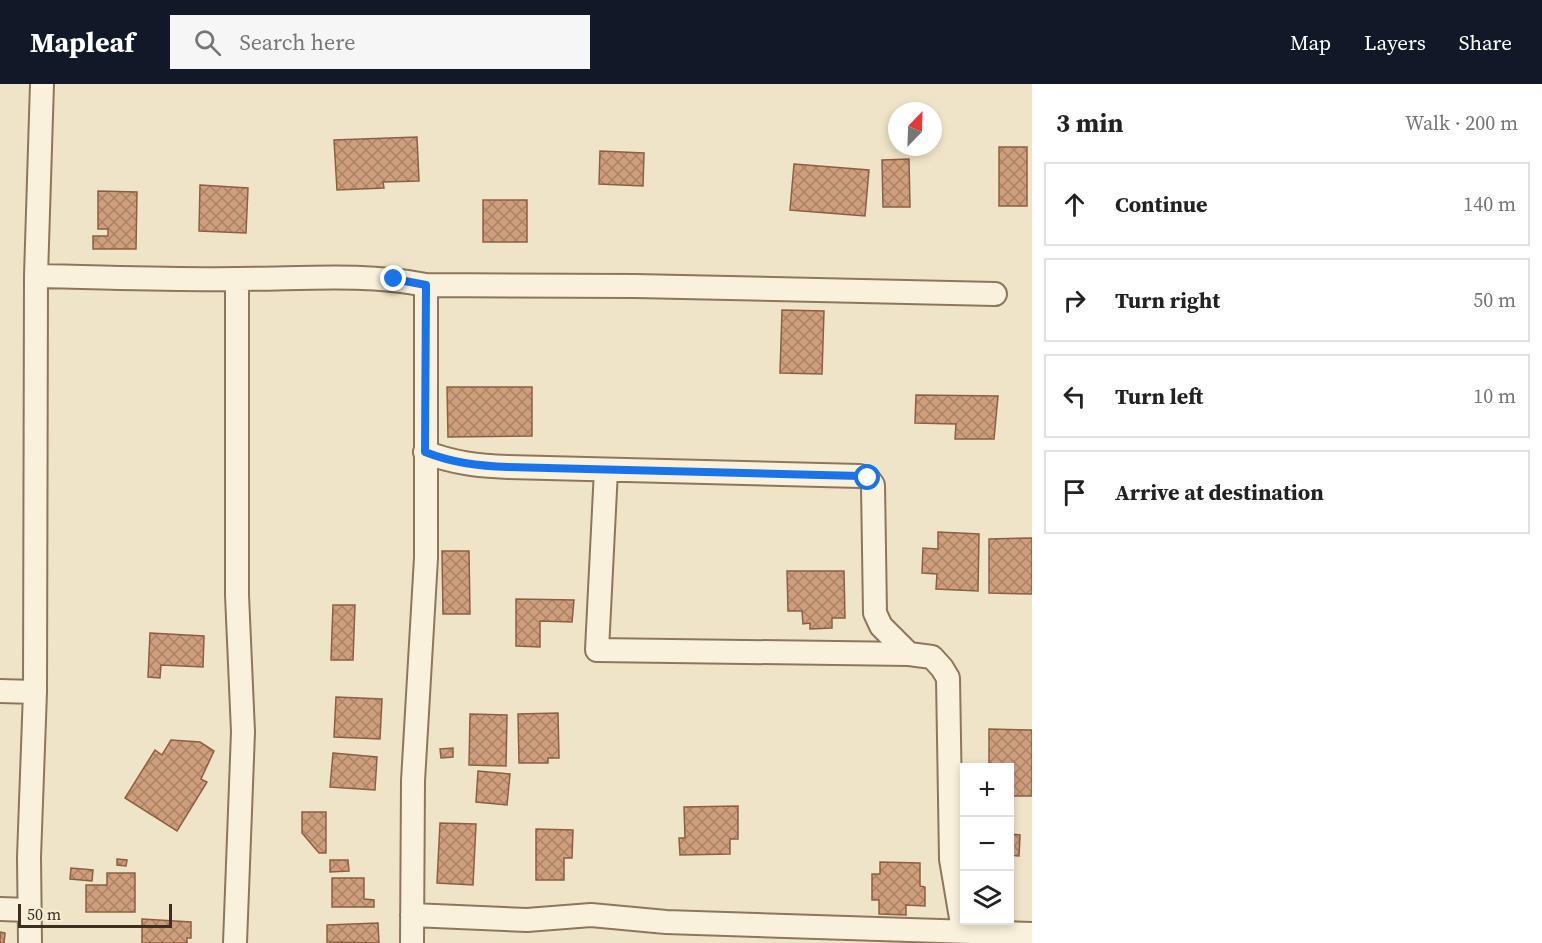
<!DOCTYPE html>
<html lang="en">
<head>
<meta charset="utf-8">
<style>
	body { margin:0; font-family:"Source Serif 4",serif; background:#f6f6f6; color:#222 }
	.controls { position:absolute; right:18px; bottom:18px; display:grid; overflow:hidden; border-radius:0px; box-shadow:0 3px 9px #0003 }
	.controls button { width:54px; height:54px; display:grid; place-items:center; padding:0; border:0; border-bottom:2px solid #e0e0e0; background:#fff; color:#222; font:30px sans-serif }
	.compass { position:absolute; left:888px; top:18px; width:54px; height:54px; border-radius:50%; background:#fff; box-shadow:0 3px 9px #0003; rotate:23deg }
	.scale { position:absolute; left:18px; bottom:15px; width:154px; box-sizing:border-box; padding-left:6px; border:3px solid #3d2e20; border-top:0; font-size:16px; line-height:21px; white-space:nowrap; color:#3d2e20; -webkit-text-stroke:4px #f7eed8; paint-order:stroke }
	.stop { position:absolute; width:18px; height:18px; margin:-14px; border:4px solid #1a73e8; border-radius:50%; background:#fff }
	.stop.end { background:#1a73e8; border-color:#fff; box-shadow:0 2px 6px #0008 }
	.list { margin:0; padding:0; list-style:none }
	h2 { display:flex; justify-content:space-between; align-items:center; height:78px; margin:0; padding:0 24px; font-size:26px }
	h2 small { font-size:20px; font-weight:400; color:#767676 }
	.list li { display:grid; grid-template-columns:39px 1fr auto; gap:18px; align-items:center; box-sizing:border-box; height:84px; margin:0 12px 12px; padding:0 12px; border:2px solid #e0e0e0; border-radius:0px }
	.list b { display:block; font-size:22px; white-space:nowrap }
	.list em { font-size:20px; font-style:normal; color:#767676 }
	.icon { flex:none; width:33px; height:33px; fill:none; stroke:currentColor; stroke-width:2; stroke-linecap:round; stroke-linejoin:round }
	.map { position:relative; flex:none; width:1032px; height:859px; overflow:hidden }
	header { display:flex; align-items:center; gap:36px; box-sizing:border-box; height:84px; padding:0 30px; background:#111827; color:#fff }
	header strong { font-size:28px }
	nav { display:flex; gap:33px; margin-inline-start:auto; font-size:21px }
	.search { width:420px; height:54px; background:#f6f6f6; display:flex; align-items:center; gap:15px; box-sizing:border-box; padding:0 21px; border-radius:0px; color:#767676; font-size:22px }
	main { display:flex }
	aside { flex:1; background:#fff }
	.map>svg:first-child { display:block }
	.building { fill:url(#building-cross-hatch); stroke:#8d5f41; stroke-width:1.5 }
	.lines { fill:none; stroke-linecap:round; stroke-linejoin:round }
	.minor-casing { stroke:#8d765c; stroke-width:26 }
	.minor { stroke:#faf1dc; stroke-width:22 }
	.route { stroke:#1a73e8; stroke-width:8 }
</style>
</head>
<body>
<header>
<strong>Mapleaf</strong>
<div class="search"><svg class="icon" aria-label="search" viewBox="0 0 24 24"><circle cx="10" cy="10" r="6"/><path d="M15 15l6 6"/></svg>Search here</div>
<nav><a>Map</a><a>Layers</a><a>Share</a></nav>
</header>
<main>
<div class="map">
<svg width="1032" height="859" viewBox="0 0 1032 859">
	<defs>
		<pattern id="building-cross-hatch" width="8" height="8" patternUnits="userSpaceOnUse" patternTransform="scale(1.5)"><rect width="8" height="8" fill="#cf9f7d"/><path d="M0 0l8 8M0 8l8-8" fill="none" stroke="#a98266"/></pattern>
	</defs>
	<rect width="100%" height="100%" fill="#f0e4c8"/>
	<path class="building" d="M417 53 419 97 383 98 384 104 337 106 334 56Z
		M999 63H1027V122H999Z
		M600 67 644 69 643 102 599 100Z
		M909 75 910 123H883L882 76Z
		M794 80 869 86 865 132 790 126Z
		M200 101 248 104 246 149 199 147Z
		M98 107 137 108 136 165H93V152H108V145H98Z
		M483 116H527V158H483Z
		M782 226 824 227 822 290 780 289Z
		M447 303H532V352L448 353Z
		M916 311 998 312 994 355H955L956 340 915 339Z
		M938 448 979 450 978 507 936 505 937 490 922 489 923 464 938 465Z
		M1032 454V510L989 509V455Z
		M442 467H469L470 530H443Z
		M787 487H844L845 534H832V544L810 545V539L803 540 802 527H788Z
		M516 515 574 516 572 538 540 537V563L516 562Z
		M333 521H355L353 576H331Z
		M150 549 204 552 203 583 161 581 160 594 148 593Z
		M336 613 382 615 380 655 334 653Z
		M558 629 559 674H548V679H519L518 630Z
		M470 630 507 631 506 682 469 681Z
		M989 645 1032 646V712H1010V684H989Z
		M171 656 200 658 214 667 201 695 207 698 177 747 125 714 155 666 162 671Z
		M453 664V673L441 674 440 665Z
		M333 669 377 673 375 706 330 703Z
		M478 687 510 690 507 721 476 718Z
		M738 722V755H730V770L680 771 679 754H685L684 723Z
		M302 728H326V769H319L302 749Z
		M440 739 476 740 473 801 437 799Z
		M536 745 573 746 572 774H564V796H536Z
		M1010 750 1020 751 1019 772 1010 771Z
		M117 775 127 776 126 782 117 781Z
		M330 776H348L349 787 330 788Z
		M880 778 920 779V802L925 803V822L906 821V831L879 830V816H872V790H880Z
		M71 784 93 786 92 797 70 795Z
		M107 789H135V828H86V801H107Z
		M332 794H364V815L374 816V823H332Z
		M142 835 191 838V854H187V859H142Z
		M378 839 379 859 327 858V841Z
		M0 848 5 849 4 859H0Z"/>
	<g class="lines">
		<g class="minor-casing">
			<path id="minor" d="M36 192C103 193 171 196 238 195 301 195 364 189 426 201L635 202 995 210
				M425 368C453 379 479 382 508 383L860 392 868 394 873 401 875 529 881 542 909 570 932 573 942 584 948 594 951 775 963 846
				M606 386 597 566 909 570
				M0 607 35 608
				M0 825 29 826
				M412 831 527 836 591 831 666 838 1032 850
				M30 859 29 773 35 608 36 192 42 0
				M235 859 243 648 237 511V195
				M412 859 413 697 426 474V201"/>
		</g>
		<use href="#minor" class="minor"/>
	</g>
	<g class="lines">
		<path class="route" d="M394 195 426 201 425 368C453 379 479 382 508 383L860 392 868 394"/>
	</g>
</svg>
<div class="controls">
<button>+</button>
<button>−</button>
<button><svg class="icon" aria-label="layers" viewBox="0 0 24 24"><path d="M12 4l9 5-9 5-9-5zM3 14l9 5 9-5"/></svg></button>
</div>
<svg class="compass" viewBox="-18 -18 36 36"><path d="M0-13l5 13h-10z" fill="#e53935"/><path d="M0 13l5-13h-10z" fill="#767676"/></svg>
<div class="scale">50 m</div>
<div class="stop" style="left:868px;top:394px"></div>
<div class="stop end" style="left:394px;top:195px"></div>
</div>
<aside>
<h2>3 min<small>Walk · 200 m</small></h2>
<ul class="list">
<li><svg class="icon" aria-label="ahead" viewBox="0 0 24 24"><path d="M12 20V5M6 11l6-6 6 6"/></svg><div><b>Continue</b></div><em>140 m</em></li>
<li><svg class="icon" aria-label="right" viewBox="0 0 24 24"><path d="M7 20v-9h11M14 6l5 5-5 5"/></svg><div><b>Turn right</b></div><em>50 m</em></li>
<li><svg class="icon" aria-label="left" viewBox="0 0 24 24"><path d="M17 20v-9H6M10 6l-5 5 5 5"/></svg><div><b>Turn left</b></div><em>10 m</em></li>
<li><svg class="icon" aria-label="arrive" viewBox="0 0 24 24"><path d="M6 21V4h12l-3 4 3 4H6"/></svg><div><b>Arrive at destination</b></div></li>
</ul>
</aside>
</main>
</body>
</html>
